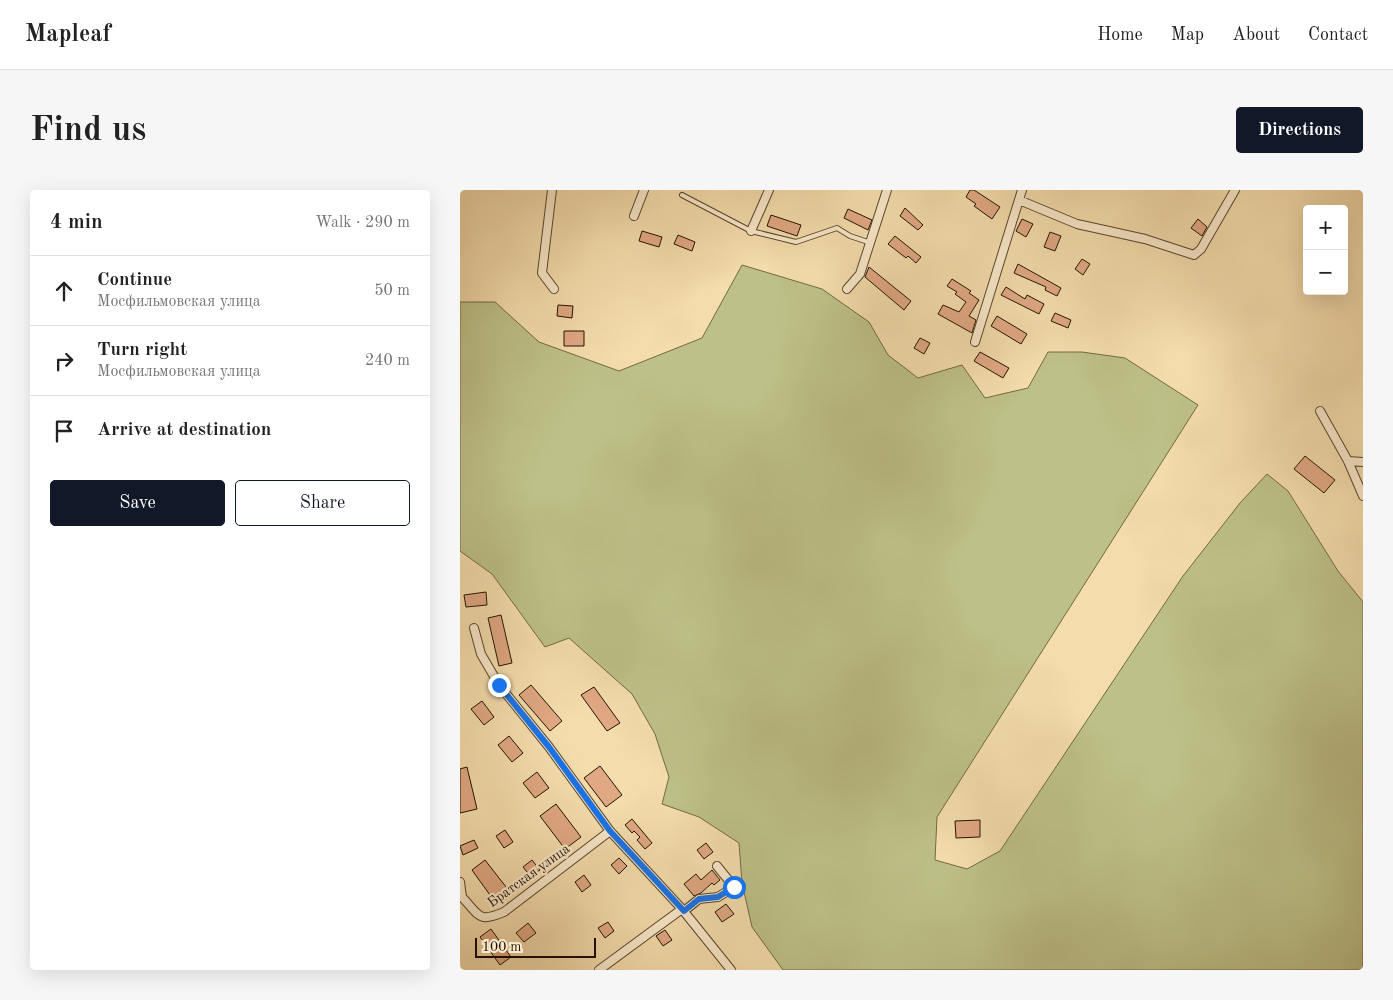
<!DOCTYPE html>
<html lang="en">
<head>
<meta charset="utf-8">
<style>
	body { margin:0; font-family:"Old Standard TT",serif; background:#f6f6f6; color:#222 }
	.controls { position:absolute; right:15px; top:15px; display:grid; overflow:hidden; border-radius:5px; box-shadow:0 5px 20px #0002 }
	.controls button { width:45px; height:45px; display:grid; place-items:center; padding:0; border:0; border-bottom:1px solid #e0e0e0; background:#fff; color:#222; font:25px sans-serif }
	.scale { position:absolute; left:15px; bottom:12px; width:121px; box-sizing:border-box; padding-left:5px; border:2px solid #231402; border-top:0; font-size:14px; line-height:18px; white-space:nowrap; color:#231402; -webkit-text-stroke:4px #f8e8c9; paint-order:stroke }
	.stop { position:absolute; width:15px; height:15px; margin:-11px; border:4px solid #1a73e8; border-radius:50%; background:#fff }
	.stop.end { background:#1a73e8; border-color:#fff; box-shadow:0 1px 5px #0008 }
	.list { margin:0; padding:0; list-style:none }
	h2 { display:flex; justify-content:space-between; align-items:center; height:65px; margin:0; padding:0 20px; font-size:21px }
	h2 small { font-size:16px; font-weight:400; color:#767676 }
	.list li { display:grid; grid-template-columns:32px 1fr auto; gap:15px; align-items:center; box-sizing:border-box; height:70px; padding:0 20px; border-top:1px solid #e0e0e0 }
	.list b { display:block; font-size:19px; white-space:nowrap }
	.list p { margin:0; font-size:16px; white-space:nowrap; color:#767676 }
	.list em { font-size:16px; font-style:normal; color:#767676 }
	.actions { display:flex; gap:10px; padding:15px 20px }
	.actions a { flex:1; padding:11px 0; border:1px solid #111827; border-radius:5px; text-align:center; font-size:18px; color:#111827 }
	.actions .main { background:#111827; color:#fff }
	.icon { flex:none; width:28px; height:28px; fill:none; stroke:currentColor; stroke-width:2; stroke-linecap:round; stroke-linejoin:round }
	.map { position:relative; flex:none; width:903px; height:780px; overflow:hidden; border-radius:5px }
	header { display:flex; align-items:center; gap:30px; box-sizing:border-box; height:70px; padding:0 25px; background:#fff; border-bottom:1px solid #e0e0e0 }
	header strong { font-size:24px }
	nav { display:flex; gap:28px; margin-inline-start:auto; font-size:18px }
	.intro { display:flex; align-items:center; justify-content:space-between; box-sizing:border-box; height:120px; padding:0 30px }
	h1 { margin:0; font-size:35px }
	.button { padding:12px 22px; border-radius:5px; background:#111827; color:#fff; font-size:18px; font-weight:700 }
	main { display:flex; gap:30px; padding:0 30px }
	aside { flex:1; background:#fff; border-radius:5px; box-shadow:0 5px 20px #0002 }
	.map>svg:first-child { display:block }
	.green { fill:#bdc088; stroke:#706a45 }
	.building { fill:#e0a883; stroke:#231402 }
	.lines { fill:none; stroke-linecap:round; stroke-linejoin:round }
	.lane-casing { stroke:#57462c; stroke-width:6 }
	.street-casing { stroke:#57462c; stroke-width:10 }
	.lane { stroke:#f8e8c9; stroke-width:4 }
	.street { stroke:#f8e8c9; stroke-width:8 }
	.route { stroke:#1a73e8; stroke-width:6 }
	.labels { text-anchor:middle; stroke-width:4.5; stroke-linejoin:round; paint-order:stroke }
	.street-label { font-size:14px; fill:#231402; stroke:#f8e8c9 }
</style>
</head>
<body>
<header>
<strong>Mapleaf</strong>
<nav><a>Home</a><a>Map</a><a>About</a><a>Contact</a></nav>
</header>
<div class="intro"><h1>Find us</h1><a class="button">Directions</a></div>
<main>
<aside>
<h2>4 min<small>Walk · 290 m</small></h2>
<ul class="list">
<li><svg class="icon" aria-label="ahead" viewBox="0 0 24 24"><path d="M12 20V5M6 11l6-6 6 6"/></svg><div><b>Continue</b><p>Мосфильмовская улица</p></div><em>50 m</em></li>
<li><svg class="icon" aria-label="right" viewBox="0 0 24 24"><path d="M7 20v-9h11M14 6l5 5-5 5"/></svg><div><b>Turn right</b><p>Мосфильмовская улица</p></div><em>240 m</em></li>
<li><svg class="icon" aria-label="arrive" viewBox="0 0 24 24"><path d="M6 21V4h12l-3 4 3 4H6"/></svg><div><b>Arrive at destination</b></div></li>
</ul>
<div class="actions"><a class="main">Save</a><a>Share</a></div>
</aside>
<div class="map">
<svg width="903" height="780" viewBox="0 0 903 780">
	<rect width="100%" height="100%" fill="#f4dcac"/>
	<filter id="stains"><feTurbulence type="fractalNoise" baseFrequency=".004" numOctaves="4"/><feColorMatrix values="0 0 0 0 .2 0 0 0 0 .09 0 0 0 0 .02 0 0 0 .5 -.17"/></filter>
	<radialGradient id="worn" r=".72"><stop offset=".6" stop-color="#630" stop-opacity="0"/><stop offset="1" stop-color="#630" stop-opacity=".3"/></radialGradient>
	<path class="green" d="M282 75 362 99 409 132 428 165 458 188 502 175 525 208 568 198 588 162H622L665 168 738 215 477 627 475 670 507 679 540 661 723 386 780 313 807 284 828 301 878 381 903 412V780H323L292 737 282 693 279 653 239 627 202 614 209 587 195 544 172 504 109 448 85 457 32 384 0 361V112H35L79 152 159 181 242 148Z"/>
	<path class="building" d="M510 0H514L540 17 532 29 514 16 516 14 506 7Z
		M445 18 463 35 458 40 440 26Z
		M388 19 412 30 408 40 384 28Z
		M311 25 341 35 337 46 307 36Z
		M562 29 573 34 566 47 556 41Z
		M738 29 747 37 742 46 731 38Z
		M182 41 202 47 199 57 179 51Z
		M590 42 601 46 595 61 584 57Z
		M218 45 235 52 232 61 214 54Z
		M435 46 461 67 456 73 448 66 446 68 428 54Z
		M622 69 630 74 623 85 615 79Z
		M558 74 601 98 597 106 585 100 586 97 554 83Z
		M409 77 451 111 444 120 405 87Z
		M492 89 511 101 509 103 519 110 509 126 516 130 512 143 478 124 483 115 499 122 506 112 495 104 497 102 487 96Z
		M546 97 565 109 567 105 584 114 579 124 541 105Z
		M98 115 113 116 112 128 97 126Z
		M595 123 611 130 608 138 591 131Z
		M537 126 567 144 561 154 531 136Z
		M104 141H124V156H104Z
		M460 148 470 153 464 164 454 158Z
		M520 162 549 178 543 188 514 171Z
		M845 266 875 290 864 303 834 279Z
		M26 402 27 415 6 417 4 405Z
		M41 425 52 473 39 476 28 428Z
		M71 495 102 531 90 541 59 505Z
		M134 497 160 533 147 541 121 505Z
		M22 511 34 527 24 535 11 519Z
		M49 546 63 563 52 572 38 555Z
		M140 576 162 605 146 617 124 588Z
		M7 577 17 619 0 623V579Z
		M77 582 89 598 75 608 63 593Z
		M96 614 121 647 105 659 80 626Z
		M172 629 192 653 185 659 177 650 180 647 174 641 172 643 165 635Z
		M520 630V647L496 648 495 631Z
		M45 640 53 652 44 658 36 646Z
		M14 650 18 658 3 665 0 656Z
		M246 653 253 662 244 669 237 660Z
		M159 668 167 676 159 684 151 675Z
		M25 670 50 702 35 712 12 680Z
		M72 670 80 680 71 687 63 677Z
		M252 680 260 690 254 695 252 693 241 703 234 706 224 694 236 684 241 690Z
		M124 685 131 695 122 702 115 692Z
		M266 714 274 724 262 732 255 722Z
		M148 732 154 741 145 748 138 738Z
		M68 733 76 743 64 752 56 743Z
		M31 739 51 767 40 775 20 747Z
		M205 740 212 750 203 756 196 746Z"/>
	<g class="lines">
		<g class="lane-casing">
			<path id="lane" d="M222 5 291 41 336 52 377 38 390 46 411 53"/>
		</g>
		<g class="street-casing">
			<path id="street" d="M92 0 82 83 94 99
				M559 10 617 34 685 49 734 65 741 59 775 0
				M174 26 184 0
				M291 41 309 0
				M387 99 400 84 427 0
				M515 152 562 0
				M860 221 888 271 903 306
				M888 271 903 272
				M14 438 21 464 39 495 89 557 150 641 222 719 271 780
				M0 692 2 707
				M2 707C20 726 18 733 44 722L150 641
				M224 721 239 709 258 707 274 697 257 676
				M139 780 222 719"/>
		</g>
		<use href="#lane" class="lane"/>
		<use href="#street" class="street"/>
	</g>
	<g class="lines">
		<path class="route" d="M39 495 89 557 150 641 224 721 239 709 258 707 274 697"/>
	</g>
	<g class="labels">
		<g class="street-label">
			<text transform="translate(68 685) rotate(-36)" y="5">Братская улица</text>
		</g>
	</g>
	<rect width="100%" height="100%" filter="url(#stains)"/>
	<rect width="100%" height="100%" fill="url(#worn)"/>
</svg>
<div class="controls">
<button>+</button>
<button>−</button>
</div>
<div class="scale">100 m</div>
<div class="stop" style="left:274px;top:697px"></div>
<div class="stop end" style="left:39px;top:495px"></div>
</div>
</main>
</body>
</html>
